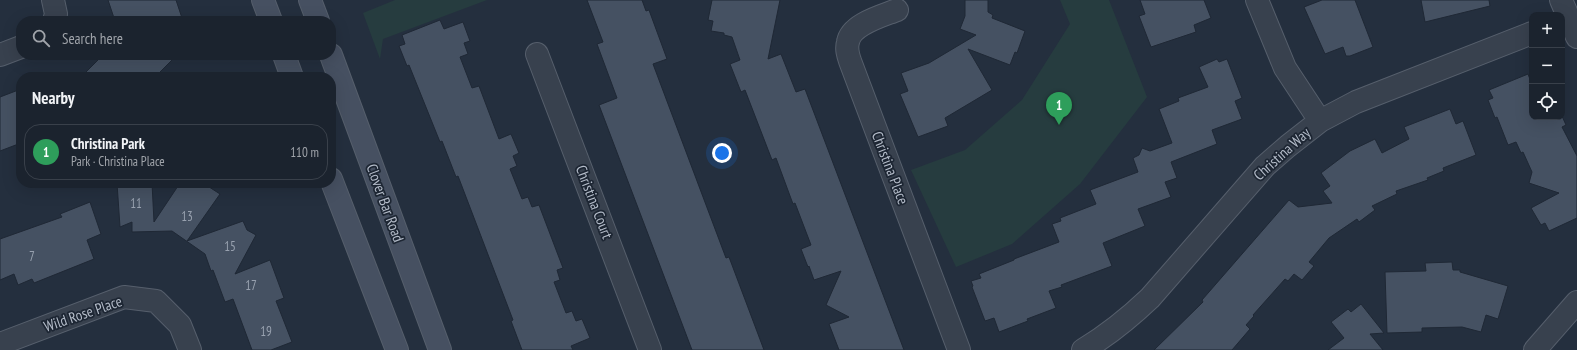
<!DOCTYPE html>
<html lang="en">
<head>
<meta charset="utf-8">
<style>
	body { margin:0; font-family:"PT Sans Narrow",sans-serif; background:#242b36; color:#f1f3f6 }
	.controls { position:absolute; right:12px; top:12px; display:grid; overflow:hidden; border-radius:8px; box-shadow:0 4px 16px #0002 }
	.controls button { width:36px; height:36px; display:grid; place-items:center; padding:0; border:0; border-bottom:1px solid #39404a; background:#1b232e; color:#f1f3f6; font:20px sans-serif }
	.you { position:absolute; left:722px; top:153px; width:14px; height:14px; margin:-10px; border:3px solid #fff; border-radius:50%; background:#1a73e8; box-shadow:0 0 0 6px #1a73e833 }
	.badge { display:grid; place-items:center; width:26px; height:26px; border-radius:50%; background:#8ab4f8; color:#fff; font-size:13px; font-weight:700 }
	.pin { position:absolute; translate:-50% -33px; filter:drop-shadow(0 1px 2px #0008) }
	.pin::after { content:''; position:absolute; top:21px; width:14px; height:12px; background:inherit; clip-path:polygon(0 0,100% 0,50% 100%) }
	.list { margin:0; padding:0; list-style:none }
	h2 { display:flex; justify-content:space-between; align-items:center; height:52px; margin:0; padding:0 16px; font-size:17px }
	h2 small { font-size:13px; font-weight:400; color:#a0a4aa }
	.list li { display:grid; grid-template-columns:26px 1fr auto; gap:12px; align-items:center; box-sizing:border-box; height:56px; margin:0 8px 8px; padding:0 8px; border:1px solid #39404a; border-radius:16px }
	.list b { display:block; font-size:15px; white-space:nowrap }
	.list p { margin:0; font-size:13px; white-space:nowrap; color:#a0a4aa }
	.list em { font-size:13px; font-style:normal; color:#a0a4aa }
	.icon { flex:none; width:22px; height:22px; fill:none; stroke:currentColor; stroke-width:2; stroke-linecap:round; stroke-linejoin:round }
	.map { position:relative; flex:none; width:1577px; height:350px; overflow:hidden }
	.search { position:absolute; background:#1b232e; box-shadow:0 4px 16px #0002; left:16px; top:16px; width:320px; height:44px; display:flex; align-items:center; gap:10px; box-sizing:border-box; padding:0 14px; border-radius:16px; color:#a0a4aa; font-size:15px }
	.panel { position:absolute; background:#1b232e; box-shadow:0 4px 16px #0002; left:16px; top:72px; width:320px; height:116px; border-radius:16px }
	.map>svg:first-child { display:block }
	.green { fill:#263c3f }
	.building { fill:#455162; stroke:#1f2835 }
	.lines { fill:none; stroke-linecap:round; stroke-linejoin:round }
	.minor-casing { stroke:#565f6c; stroke-width:24 }
	.tertiary-casing { stroke:#565f6c; stroke-width:24 }
	.secondary-casing { stroke:#565f6c; stroke-width:24 }
	.minor { stroke:#38414e; stroke-width:22 }
	.tertiary { stroke:#38414e; stroke-width:22 }
	.secondary { stroke:#465061; stroke-width:22 }
	.labels { text-anchor:middle; stroke-width:3.5; stroke-linejoin:round; paint-order:stroke }
	.number-label { font-size:13px; fill:#98a1af }
	.street-label { font-size:15px; fill:#b4bcc9; stroke:#1d2633 }
</style>
</head>
<body>
<div class="map">
<svg width="1577" height="350" viewBox="0 0 1577 350">
	<rect width="100%" height="100%" fill="#242f3e"/>
	<path class="green" d="M395 0H487L383 39 380 59 363 13Z
		M1060 0H1109L1147 97 1080 184 1012 244 956 267 911 170 965 150 1022 100 1070 24Z"/>
	<path class="building" d="M108 0H176L182 18 173 21H115Z
		M587 0H642L646 11 649 10 667 59 653 64 726 258 729 257 764 350H692L599 105 617 98 597 44 603 42Z
		M712 0H780L768 59 781 54 796 92 805 89 904 350H839L829 324 849 317 826 305 841 271 814 280 809 266 808 267 801 249 811 245 795 203 793 204 776 158 772 160 745 90 741 92 730 64 740 60 732 37 724 35V33L711 31 713 21 708 20Z
		M965 0H988V12L993 15 992 18 1025 31 1017 53 1015 52 1010 65 968 49 992 90 945 118 948 126 918 137 900 94 908 91 901 73 929 63 976 35 960 29 965 16Z
		M1140 0H1204L1211 18 1194 25 1196 32 1151 47 1139 16 1145 14Z
		M1322 0H1355L1373 47 1350 56H1346L1343 47 1325 54 1304 7Z
		M1421 0H1489L1490 6 1425 22Z
		M440 20 444 29 463 22 470 41 464 43 468 54 460 57 472 88 479 86 499 139 511 134 519 153 513 156 517 166 510 169 522 199 528 197 532 207 539 205 563 268 557 270 560 280 554 282 566 313 572 311 576 321 582 319 590 338 571 346 573 350H522L511 321 513 320 458 176 456 177 442 141 440 142 409 65 407 66 399 46 405 44 402 35Z
		M103 55H177L155 77H81Z
		M1217 59 1219 62 1227 59 1242 98 1235 101 1242 119 1212 130 1217 144 1171 162 1177 178 1165 182 1171 197 1138 209 1145 226 1103 243 1112 266 1061 285 1062 287 1049 291 1056 308 1027 319 1028 321 999 332 994 318 985 321 972 287 973 286 971 281 981 278 979 274 1014 260V259L1059 242 1052 224 1061 221 1060 218 1096 204 1090 190 1138 172 1133 158 1139 155 1142 148 1150 151 1172 143 1159 109 1179 101 1178 98 1208 87 1199 67Z
		M1528 74 1531 82 1532 81V117L1562 116 1566 125 1562 127 1577 156V218L1549 231 1545 223 1541 225 1531 208 1559 193 1529 183 1532 172 1523 152 1521 153 1516 142 1508 145 1497 117 1495 118 1488 100 1493 98 1489 90Z
		M21 89V143L0 151V97Z
		M1450 109 1456 124 1463 121 1476 155 1443 168 1444 171 1427 178 1428 180 1396 191 1397 194 1372 206 1375 210 1359 222 1357 219 1329 238 1309 262 1314 266 1302 280 1294 274 1288 281 1285 279 1253 315 1254 316 1246 325 1250 329 1232 350H1154L1203 302 1202 300 1289 200 1298 207 1332 203 1323 191 1330 186 1321 173 1350 151 1375 139 1382 153 1409 139 1404 127Z
		M117 183H152L154 222 180 183H203L220 194 187 241 243 221 247 230 256 235 235 274 270 260 284 298 276 301 292 342 271 350H252L233 299 225 302 213 270 211 271 205 254 172 231 132 232V222L120 227Z
		M90 202 101 234 87 240 94 259 34 283 32 279 18 285 14 274 0 280V239L62 217 60 214Z
		M1452 262 1453 270H1460V272L1508 286 1498 319 1486 315 1481 332 1462 327 1422 328V332L1387 333 1385 272 1426 271 1425 263Z
		M1361 304 1384 333 1370 334 1383 350H1328L1344 338 1331 322 1348 309 1351 312Z"/>
	<g class="lines">
		<g class="minor-casing">
			<path id="minor" d="M53 0 56 14 54 21
				M1257 0 1285 68 1320 121
				M1561 0 1577 37
				M897 10C882 16 851 24 848 42 846 49 848 55 850 61L959 350
				M537 54 650 350
				M0 55 21 47
				M0 344 124 297 156 301 180 325 190 350
				M1083 350C1108 335 1129 318 1150 298L1265 166 1288 146 1320 121 1356 102 1532 33"/>
		</g>
		<g class="tertiary-casing">
			<path id="tertiary" d="M1535 350 1577 302"/>
		</g>
		<g class="secondary-casing">
			<path id="secondary" d="M263 0 271 21
				M310 0 318 21
				M284 55 292 77
				M331 55 440 350
				M331 179 397 350"/>
		</g>
		<use href="#minor" class="minor"/>
		<use href="#tertiary" class="tertiary"/>
		<use href="#secondary" class="secondary"/>
	</g>
	<g class="labels">
		<g class="number-label">
			<text x="136" y="208">11</text>
			<text x="187" y="221">13</text>
			<text x="230" y="251">15</text>
			<text x="32" y="261">7</text>
			<text x="251" y="290">17</text>
			<text x="266" y="336">19</text>
		</g>
		<g class="street-label">
			<text transform="translate(1282 154) rotate(-42)" y="5">Christina Way</text>
			<text transform="translate(890 168) rotate(69)" y="5">Christina Place</text>
			<text transform="translate(594 202) rotate(69)" y="5">Christina Court</text>
			<text transform="translate(385 203) rotate(70)" y="5">Clover Bar Road</text>
			<text transform="translate(83 314) rotate(-19)" y="5">Wild Rose Place</text>
		</g>
	</g>
</svg>
<div class="controls">
<button>+</button>
<button>−</button>
<button><svg class="icon" aria-label="locate" viewBox="0 0 24 24"><circle cx="12" cy="12" r="6"/><path d="M12 2v4M12 18v4M2 12h4M18 12h4"/></svg></button>
</div>
<div class="you"></div>
<div class="pin badge" style="left:1059px;top:125px;background:#2e9e5b">1</div>
<div class="search"><svg class="icon" aria-label="search" viewBox="0 0 24 24"><circle cx="10" cy="10" r="6"/><path d="M15 15l6 6"/></svg>Search here</div>
<section class="panel">
<h2>Nearby<small></small></h2>
<ul class="list">
<li><span class="badge" style="background:#2e9e5b">1</span><div><b>Christina Park</b><p>Park · Christina Place</p></div><em>110 m</em></li>
</ul>
</section>
</div>
</body>
</html>
